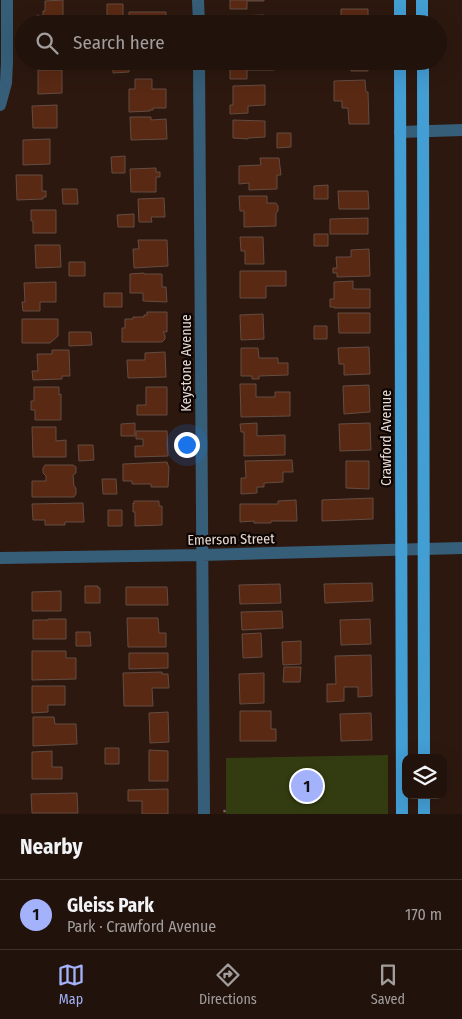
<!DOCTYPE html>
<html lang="en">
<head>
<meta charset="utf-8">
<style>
	body { margin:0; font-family:"Fira Sans Condensed",sans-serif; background:#291b14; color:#f1f3f6 }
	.controls { position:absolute; right:15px; bottom:15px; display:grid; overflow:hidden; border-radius:10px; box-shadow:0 5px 20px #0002 }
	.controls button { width:45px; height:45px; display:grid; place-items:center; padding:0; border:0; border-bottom:1px solid #3e322c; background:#21120b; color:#f1f3f6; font:25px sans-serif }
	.you { position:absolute; left:186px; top:444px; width:18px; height:18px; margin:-12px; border:4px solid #fff; border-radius:50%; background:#1a73e8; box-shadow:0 0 0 8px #1a73e833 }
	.badge { display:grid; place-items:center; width:32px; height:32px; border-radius:50%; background:#a4b2fc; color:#111; font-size:16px; font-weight:700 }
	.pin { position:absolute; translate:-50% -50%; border:2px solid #fff; box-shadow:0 1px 5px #0006 }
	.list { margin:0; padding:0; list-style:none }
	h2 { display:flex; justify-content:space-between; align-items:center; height:65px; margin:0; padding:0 20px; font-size:21px }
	h2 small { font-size:16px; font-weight:400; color:#a29e9d }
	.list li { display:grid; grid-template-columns:32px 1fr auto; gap:15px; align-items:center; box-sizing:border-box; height:70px; padding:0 20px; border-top:1px solid #3e322c }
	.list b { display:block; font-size:19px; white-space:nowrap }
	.list p { margin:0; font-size:16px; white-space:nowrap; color:#a29e9d }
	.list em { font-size:16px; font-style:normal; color:#a29e9d }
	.icon { flex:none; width:28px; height:28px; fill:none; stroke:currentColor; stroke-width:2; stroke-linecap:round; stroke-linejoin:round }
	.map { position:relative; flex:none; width:462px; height:814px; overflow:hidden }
	.search { position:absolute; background:#21120b; box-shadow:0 5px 20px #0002; left:15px; right:15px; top:15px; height:55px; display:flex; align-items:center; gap:12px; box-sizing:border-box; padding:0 18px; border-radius:28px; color:#a29e9d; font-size:19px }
	.sheet { height:135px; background:#21120b }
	nav { display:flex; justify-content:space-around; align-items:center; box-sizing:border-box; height:70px; border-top:1px solid #3e322c; background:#21120b; font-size:14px; color:#a29e9d }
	nav a { display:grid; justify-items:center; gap:2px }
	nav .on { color:#a4b2fc }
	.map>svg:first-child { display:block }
	.green { fill:#333c10 }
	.building { fill:#592913; stroke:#644c42 }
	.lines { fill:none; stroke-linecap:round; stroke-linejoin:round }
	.path { stroke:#74625a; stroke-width:2.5; stroke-dasharray:2.5 4; stroke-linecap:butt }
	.minor { stroke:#365e78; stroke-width:12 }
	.major { stroke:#439ed4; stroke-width:12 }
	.labels { text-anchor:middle; stroke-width:4.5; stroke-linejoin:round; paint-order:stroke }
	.street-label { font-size:14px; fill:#e9dad4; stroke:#0e0603 }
</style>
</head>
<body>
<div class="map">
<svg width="462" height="814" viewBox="0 0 462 814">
	<rect width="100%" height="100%" fill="#2c180f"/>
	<path class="green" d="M388 755V814H226V758Z"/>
	<path class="building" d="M63 0V24H37V15L43 16V11H45V1Z
		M230 0H264V1H247V9H230Z
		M107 4H123V19H107Z
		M341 9H368V24H341Z
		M129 12H166V24H129Z
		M264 15V24H232V16Z
		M113 61H129V72L113 73Z
		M239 61H274V70H247V79H230V68H239Z
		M343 61H368V71H351L350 64H343Z
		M38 70H62V93L38 94Z
		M135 79H152V89H166V108H153V110H150V111L129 112V89H135Z
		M365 80 366 92H368L369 124H349L348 108H342V101H334V81Z
		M265 85V105L248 106V113L230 114V105H233V86Z
		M57 105V128H33L32 106Z
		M130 117H151V120L166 119 167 139 131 140Z
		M233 120 265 121V137L248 138V139L233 138Z
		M277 133H291V147L277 148Z
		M50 139V164L23 165V140Z
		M125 156V173H112L111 157Z
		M260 158H279L281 175H277V189L249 190V183L239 184V166L261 165Z
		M156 168V172H160V177H156V192H131L130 169Z
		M16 175H42V191H46V197H43V199L17 200Z
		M328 185V199H314V186Z
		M62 189H77L78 204H63Z
		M338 191H368L369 209H339Z
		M239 196H267V203H276L278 206V211L276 213V226L244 227V211H240Z
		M164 198 165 217H151L152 222H139L138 199Z
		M31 210H56V233H33V221H31Z
		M134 214V227H118L117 215Z
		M368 218V234H330V219Z
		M314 234H328V246H314Z
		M240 237H263L264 264H245V251H241Z
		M138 240H167L168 266 134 268 133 249H139Z
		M35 245H60L61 267 36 268Z
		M369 249 370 276 337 277V273H333V268H337L336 257H351V250Z
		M69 262H85V276H69Z
		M240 271H286V286H266V298H240Z
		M144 273V274H162V287H166L167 302 143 301V293H130V274Z
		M353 281V289H370V308H334V307H330V299H334V282Z
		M56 282V302H40V311H23L22 302H25L24 283Z
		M104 293H122V307H104Z
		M147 312H167V332H163L165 335V339L162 342H122V328H125V319H133V317H144V315H147Z
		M338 313H370V333H339Z
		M263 314 264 339 241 340 240 315Z
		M22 319H58V336L50 343H22Z
		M314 326H327V339H314Z
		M69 332H91L92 345 69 346Z
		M369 347 370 374 344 375V364H339L338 348Z
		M241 348H258L259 358H278V363H288V375L259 376V379H252V376H241Z
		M52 350H69L70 376H62V379L33 380 32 371H38L37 354H52Z
		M165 352 166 377 128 378 127 360H145V353Z
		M240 384H256V397H275V392H290V416L241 417Z
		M369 385 370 412 344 414 343 386Z
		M34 387H59V395L61 394V420H35V410H31V401H34Z
		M146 387H167V415H137V405H146Z
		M135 423V436H121V424Z
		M257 423V436L285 435V455L244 456V432H241L240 424Z
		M370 423 371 450 340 451 339 424Z
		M32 427H56V441L66 440V457H33Z
		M136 431H167L168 456 135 457V446H143V439H136Z
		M78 445H93L94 460 79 461Z
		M292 460 293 472H283V482L264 483V487H257V493L241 494V478H246L245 461Z
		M346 461H369V489L346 488Z
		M167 462 169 468 168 487H151V484H132V481H123V464Z
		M45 465H73L76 467V473L73 475 74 486 76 488V494L74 497H32V481H46V476L43 473V468Z
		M102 479H116L117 494H103Z
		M373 498V519L322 521V500Z
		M296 500 297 521H271V523H254V521L240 522V504H278V501Z
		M134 501H159V506H162V525L135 526V512H133V503L134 504Z
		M83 503 84 522H65V525H45V520H33L32 504Z
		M108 510H122V526H108Z
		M372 583 373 601 325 603 324 584Z
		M280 584 281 603 240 604 239 585Z
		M85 586H98V588H100V603H85Z
		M126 587H167L168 605H126Z
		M61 591V611H32V592Z
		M282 611 283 628 242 630 241 612Z
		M127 618H158L159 633H166V647H128Z
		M48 619H66V639H33V620H48Z
		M370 619 371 644 341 645 340 620Z
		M76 632H90L91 646H76Z
		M261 633 262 657 243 658 242 634Z
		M301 641V664L283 665 282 642Z
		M32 651H66V658H76V679L32 680Z
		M129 653H168V668L129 669Z
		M371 655 372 696 358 697V687H344V701L327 702V684H336L335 656Z
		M284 667H301L300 682H283Z
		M162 672V674H168L169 688H152L153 706H124L123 673Z
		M264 673V703L240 704 239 674Z
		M32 686H65V705H48V712L32 713Z
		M240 711H271V729H276V741H240Z
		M168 712 169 742 150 743 149 713Z
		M371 713 372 740 341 741 340 714Z
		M33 717H54L55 724H76L77 744 33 746Z
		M105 748H119V764H105Z
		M149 750 168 751V781H149Z
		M52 751V767H62V779H32V752Z
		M168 789V814H142V801H128V790Z
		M77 793 78 813H32L31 794Z"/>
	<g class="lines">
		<path class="path" d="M224 810 226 814"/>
		<path class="minor" d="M198 0 199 24
			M199 61 204 814
			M0 105 6 83 7 62V0
			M400 132 462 130
			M0 558 202 555 462 548"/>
		<path class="major" d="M400 0V24
			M422 0V24
			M400 61 402 814
			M423 61 424 758
			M424 795V814"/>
	</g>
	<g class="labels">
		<g class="street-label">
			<text transform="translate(186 363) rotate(-90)" y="5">Keystone Avenue</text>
			<text transform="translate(386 438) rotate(-90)" y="5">Crawford Avenue</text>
			<text transform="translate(231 539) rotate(-1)" y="5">Emerson Street</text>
		</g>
	</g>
</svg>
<div class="controls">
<button><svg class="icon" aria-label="layers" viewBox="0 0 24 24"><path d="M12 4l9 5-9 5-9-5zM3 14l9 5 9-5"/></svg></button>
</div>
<div class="you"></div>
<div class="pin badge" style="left:307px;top:786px">1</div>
<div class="search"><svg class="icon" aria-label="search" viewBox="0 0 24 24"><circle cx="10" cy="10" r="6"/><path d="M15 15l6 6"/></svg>Search here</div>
</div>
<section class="sheet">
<h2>Nearby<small></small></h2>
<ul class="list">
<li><span class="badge">1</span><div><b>Gleiss Park</b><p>Park · Crawford Avenue</p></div><em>170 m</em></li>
</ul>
</section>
<nav>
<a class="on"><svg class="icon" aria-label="map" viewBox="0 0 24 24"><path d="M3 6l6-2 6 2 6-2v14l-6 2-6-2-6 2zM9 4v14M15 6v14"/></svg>Map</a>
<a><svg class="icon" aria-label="directions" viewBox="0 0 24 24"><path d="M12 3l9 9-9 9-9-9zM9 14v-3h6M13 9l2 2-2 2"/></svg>Directions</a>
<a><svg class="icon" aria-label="saved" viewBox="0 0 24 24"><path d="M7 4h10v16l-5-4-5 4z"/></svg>Saved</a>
</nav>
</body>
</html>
